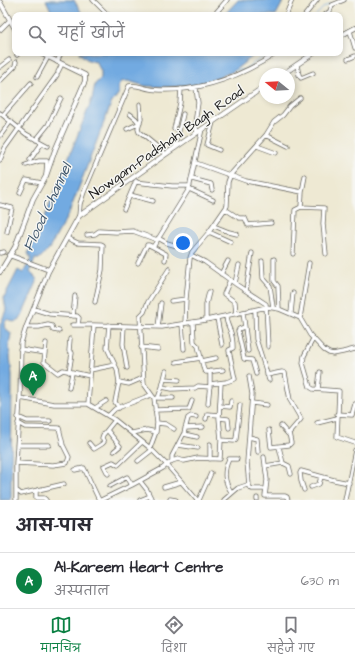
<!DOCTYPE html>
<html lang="hi">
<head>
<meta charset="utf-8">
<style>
	body { margin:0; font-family:"Architects Daughter","Playpen Sans Deva",sans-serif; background:#f2f2f3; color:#2b2b33 }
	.compass { position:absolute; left:259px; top:68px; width:36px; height:36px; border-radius:50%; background:#fff; box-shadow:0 2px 6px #0003; rotate:288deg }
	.you { position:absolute; left:183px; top:243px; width:14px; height:14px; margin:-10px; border:3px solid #fff; border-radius:50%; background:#1a73e8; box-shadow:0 0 0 6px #1a73e833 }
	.badge { display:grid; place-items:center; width:26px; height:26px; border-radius:50%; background:#0b8043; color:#fff; font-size:13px; font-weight:700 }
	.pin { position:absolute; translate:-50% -33px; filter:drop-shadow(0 1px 2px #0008) }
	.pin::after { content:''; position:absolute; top:21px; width:14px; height:12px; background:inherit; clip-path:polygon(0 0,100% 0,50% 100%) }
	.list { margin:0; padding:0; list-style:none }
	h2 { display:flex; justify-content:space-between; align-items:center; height:52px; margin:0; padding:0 16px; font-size:17px }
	h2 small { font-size:13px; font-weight:400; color:#7c7c81 }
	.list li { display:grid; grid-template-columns:26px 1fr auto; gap:12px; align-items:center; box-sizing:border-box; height:56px; padding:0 16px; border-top:1px solid #e1e1e2 }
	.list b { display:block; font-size:15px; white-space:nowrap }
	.list p { margin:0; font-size:13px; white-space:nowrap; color:#7c7c81 }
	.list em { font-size:13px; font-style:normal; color:#7c7c81 }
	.icon { flex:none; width:22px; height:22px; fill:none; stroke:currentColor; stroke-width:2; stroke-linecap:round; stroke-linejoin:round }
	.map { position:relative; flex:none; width:355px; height:500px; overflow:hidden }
	.search { position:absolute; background:#fff; box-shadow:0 2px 6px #0003; left:12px; right:12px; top:12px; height:44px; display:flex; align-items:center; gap:10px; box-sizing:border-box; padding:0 14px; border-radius:8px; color:#7c7c81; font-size:15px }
	.sheet { height:108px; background:#fff }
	nav { display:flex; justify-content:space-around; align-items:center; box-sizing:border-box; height:56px; border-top:1px solid #e1e1e2; background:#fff; font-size:11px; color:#7c7c81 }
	nav a { display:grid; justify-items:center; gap:2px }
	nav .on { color:#0b8043 }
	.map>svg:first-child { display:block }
	.water { fill:#72aae1; stroke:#47637e }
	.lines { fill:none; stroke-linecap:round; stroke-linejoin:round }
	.stream { stroke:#72aae1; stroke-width:1 }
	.minor-casing { stroke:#66645c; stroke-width:5 }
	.major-casing { stroke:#66645c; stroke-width:5.5 }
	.minor { stroke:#fff; stroke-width:3.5 }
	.major { stroke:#fff; stroke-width:4 }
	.labels { text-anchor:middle; stroke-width:3; stroke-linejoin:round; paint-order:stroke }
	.street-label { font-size:14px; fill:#1c1c1c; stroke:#f6f6f2 }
	.water-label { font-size:15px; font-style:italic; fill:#3e556b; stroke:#f6f6f2 }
</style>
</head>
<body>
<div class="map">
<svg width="355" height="500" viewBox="0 0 355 500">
	<rect width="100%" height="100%" fill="#f6f6f2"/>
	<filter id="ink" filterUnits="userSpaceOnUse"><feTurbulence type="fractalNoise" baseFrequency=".025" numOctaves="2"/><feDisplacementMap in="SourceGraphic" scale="8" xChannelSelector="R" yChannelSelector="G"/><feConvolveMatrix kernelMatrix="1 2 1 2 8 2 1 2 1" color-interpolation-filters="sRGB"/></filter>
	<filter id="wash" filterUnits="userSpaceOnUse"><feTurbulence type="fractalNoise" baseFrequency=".012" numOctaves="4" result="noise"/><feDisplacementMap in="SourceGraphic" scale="16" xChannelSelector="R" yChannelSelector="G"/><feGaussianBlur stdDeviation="0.9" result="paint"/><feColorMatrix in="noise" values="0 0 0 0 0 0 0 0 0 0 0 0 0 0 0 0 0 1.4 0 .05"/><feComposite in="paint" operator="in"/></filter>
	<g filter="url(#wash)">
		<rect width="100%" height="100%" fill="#eee9d3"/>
		<path class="water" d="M46 0H74L83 15H53Z
			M238 0H284L276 15H224Z
			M79 53H257L232 72 198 85 168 87 145 86 128 81 121 82 119 86V93L111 104 69 213 49 249 39 259H35L30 272 36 278 37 282 20 320C15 322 12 323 8 319L5 322 4 327 11 333 9 346 12 375 11 500H0V325L6 310 4 297 18 270 23 273 31 259 28 253 40 229 92 99 95 84 101 78V71L96 62 88 60Z"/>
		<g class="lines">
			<path class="stream" d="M316 15 324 7 330 4
				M233 70H243L270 53"/>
		</g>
	</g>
	<g filter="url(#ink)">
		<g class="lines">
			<g class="minor-casing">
				<path id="minor" d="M93 0 108 15
					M214 15 227 0
					M286 15 292 0
					M305 15 317 0
					M325 15 330 11 332 5 344 0
					M0 30 10 20
					M350 31 355 48
					M17 55 19 53
					M348 59 355 56
					M57 62 61 53
					M297 65 299 75 301 78 313 73
					M0 67 9 60
					M58 72 62 64
					M37 77 48 57
					M0 81 15 66 16 62
					M196 88 198 103 195 123 197 132
					M140 104 141 119 138 129 139 132 166 154
					M0 113 26 134 48 146
					M130 114 136 119 139 123
					M3 115 31 83
					M213 122 207 145 219 150
					M127 129 140 123
					M174 129 180 103 181 89
					M266 135 288 146
					M0 136 11 121
					M36 140 48 125 61 98
					M257 146 276 153
					M175 148 183 114
					M0 160 5 148 57 75
					M30 160 42 143
					M196 163 246 181 302 192 301 207 295 210 293 254
					M26 165 39 161H47L46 175
					M192 179 211 184 212 190
					M135 182 172 186H190
					M189 189 213 200
					M302 192 305 176
					M20 193 26 180 42 183
					M130 195 153 201
					M0 205 12 208 7 232
					M301 207 324 208 323 224 326 254
					M124 209 136 181
					M225 209 239 218H245L248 225 271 223
					M79 216 80 204 84 192 129 86C136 84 143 88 150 89 155 90 160 90 165 90 206 90 243 75 277 53
					M214 226 229 232 237 234
					M209 232 231 242
					M87 235 95 234 99 231 116 232 133 231 157 240
					M67 238 78 243 101 244 103 245 102 270 95 302
					M158 238 167 243 177 246
					M153 247 166 254 165 260
					M0 253 4 252
					M191 255 205 262 237 285 266 304 268 347
					M274 259V281L278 286 279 309
					M262 261 263 278 270 286 273 307
					M138 263 147 245H149L153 247 189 189 202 129
					M221 274 228 261
					M230 280 224 294 235 302 236 314
					M235 283 239 265
					M246 291 252 253
					M171 301 186 299
					M34 309 50 314 77 316 79 318 78 325
					M255 310 256 339 269 380
					M243 312 248 351
					M291 313 293 293
					M73 316 75 296
					M217 318 222 345
					M300 318 309 263
					M206 320V304L209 292
					M193 322 194 342 198 346 204 370 206 372 223 370
					M185 323 186 299 190 258 192 252 209 232 227 206 228 182 231 174 266 135 274 122 283 115 290 106 300 98
					M182 324 184 349
					M72 325H94
					M109 325 107 348 117 369 119 382 115 402 119 408
					M124 326 123 344 127 368
					M26 327H39L48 325 52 326 53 330 59 331
					M158 327 161 303
					M244 327 239 329 238 331 244 359 252 360 256 374
					M313 339 304 356 303 363 310 387 313 389 339 391 337 437 355 443
					M46 343 44 362 58 373 63 370 90 376
					M141 347 158 349
					M20 349 45 353
					M202 361 216 358
					M176 362 201 358
					M90 370 115 365
					M69 372 72 353 69 351 70 339
					M267 375 282 372 285 373 290 400 301 419 289 433 291 443 289 445 271 447 269 430
					M164 379 179 380
					M119 382 129 384 143 378
					M210 384 226 382 235 379 229 351V350L233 348C233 343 232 335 230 330 228 325 226 322 226 316
					M162 387 172 389 195 388 198 386 210 387
					M69 388 72 373
					M318 389 320 372
					M20 398 54 404H88L115 420 150 448 167 465 197 500
					M157 398H173
					M158 398 162 387 166 371
					M252 403 267 405
					M88 404 94 325 162 327 206 320 267 307 279 309 300 318 310 335 324 350 329 353 333 354 343 352 355 349
					M208 404 210 384V371
					M220 406 230 407 231 401
					M95 408 106 401
					M155 410 189 409 192 401
					M337 414 352 415 355 404
					M108 416 115 409 151 395
					M18 417 27 421H50
					M219 418 228 419 229 428
					M206 419 207 414 219 415
					M157 423 166 424 174 429
					M317 423 337 418
					M281 426 288 434
					M185 428 203 427
					M107 430 120 446 114 451
					M132 433 147 430 156 432
					M184 434 197 437
					M249 437 257 439 258 452
					M221 440 234 441 236 439 240 405
					M89 443 94 449 102 444 104 442 102 438 103 435 115 420
					M210 444V459
					M17 445H49
					M178 445 198 448
					M279 447 283 463
					M150 448 156 432 157 423 154 398 144 384 140 316 144 312 148 302 169 269
					M264 457 267 480 265 496H285L287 497 288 500
					M138 461 152 450
					M172 461V456L184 433 188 418 191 416 196 417
					M16 463 53 465 67 463 69 457 63 445 59 428 25 427 18 423
					M265 466 283 463 289 466 291 474
					M75 470 84 468 99 500
					M108 474 104 466 113 462 118 465 142 442
					M140 481 147 490 152 500
					M249 485 247 462 252 394 249 376
					M110 486 127 477 132 485
					M164 487 181 482
					M311 487 319 484 321 477
					M16 490 21 494 64 484
					M304 490 301 481 300 473 301 471 334 480 349 483
					M36 491V498H44L46 500
					M232 493C224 482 223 472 229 459H237
					M257 498V500
					M170 499 176 500
					M16 500V463L20 398 21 343 26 327 49 270
					M101 500 132 485 163 468 172 461 178 459 184 461 198 458 220 459 221 440 219 418 221 383
					M140 500 150 496
					M199 500 211 473
					M224 500 238 488 247 485 252 489H266
					M345 500 355 450"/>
			</g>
			<g class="major-casing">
				<path id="major" d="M0 2 15 29
					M340 36 355 28
					M283 74 314 53
					M9 255 49 270 79 216 166 154 265 86
					M0 272 15 247 33 199 46 176 55 150 85 81V75L40 53"/>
			</g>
			<use href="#minor" class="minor"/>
			<use href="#major" class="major"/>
		</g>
	</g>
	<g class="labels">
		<g class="street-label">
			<text transform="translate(166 142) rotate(-35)" y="5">Nowgam-Padshahi Bagh Road</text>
		</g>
		<g class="water-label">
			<text transform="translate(47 207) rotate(-65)" y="5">Flood Channel</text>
		</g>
	</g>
</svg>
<svg class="compass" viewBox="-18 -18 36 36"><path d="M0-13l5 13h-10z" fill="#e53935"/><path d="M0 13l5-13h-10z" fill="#7c7c81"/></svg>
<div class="you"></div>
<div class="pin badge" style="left:33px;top:396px">A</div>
<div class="search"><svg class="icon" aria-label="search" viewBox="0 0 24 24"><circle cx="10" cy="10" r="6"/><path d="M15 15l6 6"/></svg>यहाँ खोजें</div>
</div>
<section class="sheet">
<h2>आस-पास<small></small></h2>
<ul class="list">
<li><span class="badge">A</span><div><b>Al-Kareem Heart Centre</b><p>अस्पताल</p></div><em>630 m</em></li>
</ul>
</section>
<nav>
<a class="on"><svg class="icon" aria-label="map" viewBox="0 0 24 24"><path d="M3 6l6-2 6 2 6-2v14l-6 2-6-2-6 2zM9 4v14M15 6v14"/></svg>मानचित्र</a>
<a><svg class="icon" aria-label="directions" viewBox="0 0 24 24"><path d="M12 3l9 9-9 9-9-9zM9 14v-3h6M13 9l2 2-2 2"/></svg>दिशा</a>
<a><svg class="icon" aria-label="saved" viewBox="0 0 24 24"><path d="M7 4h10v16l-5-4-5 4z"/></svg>सहेजे गए</a>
</nav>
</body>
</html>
